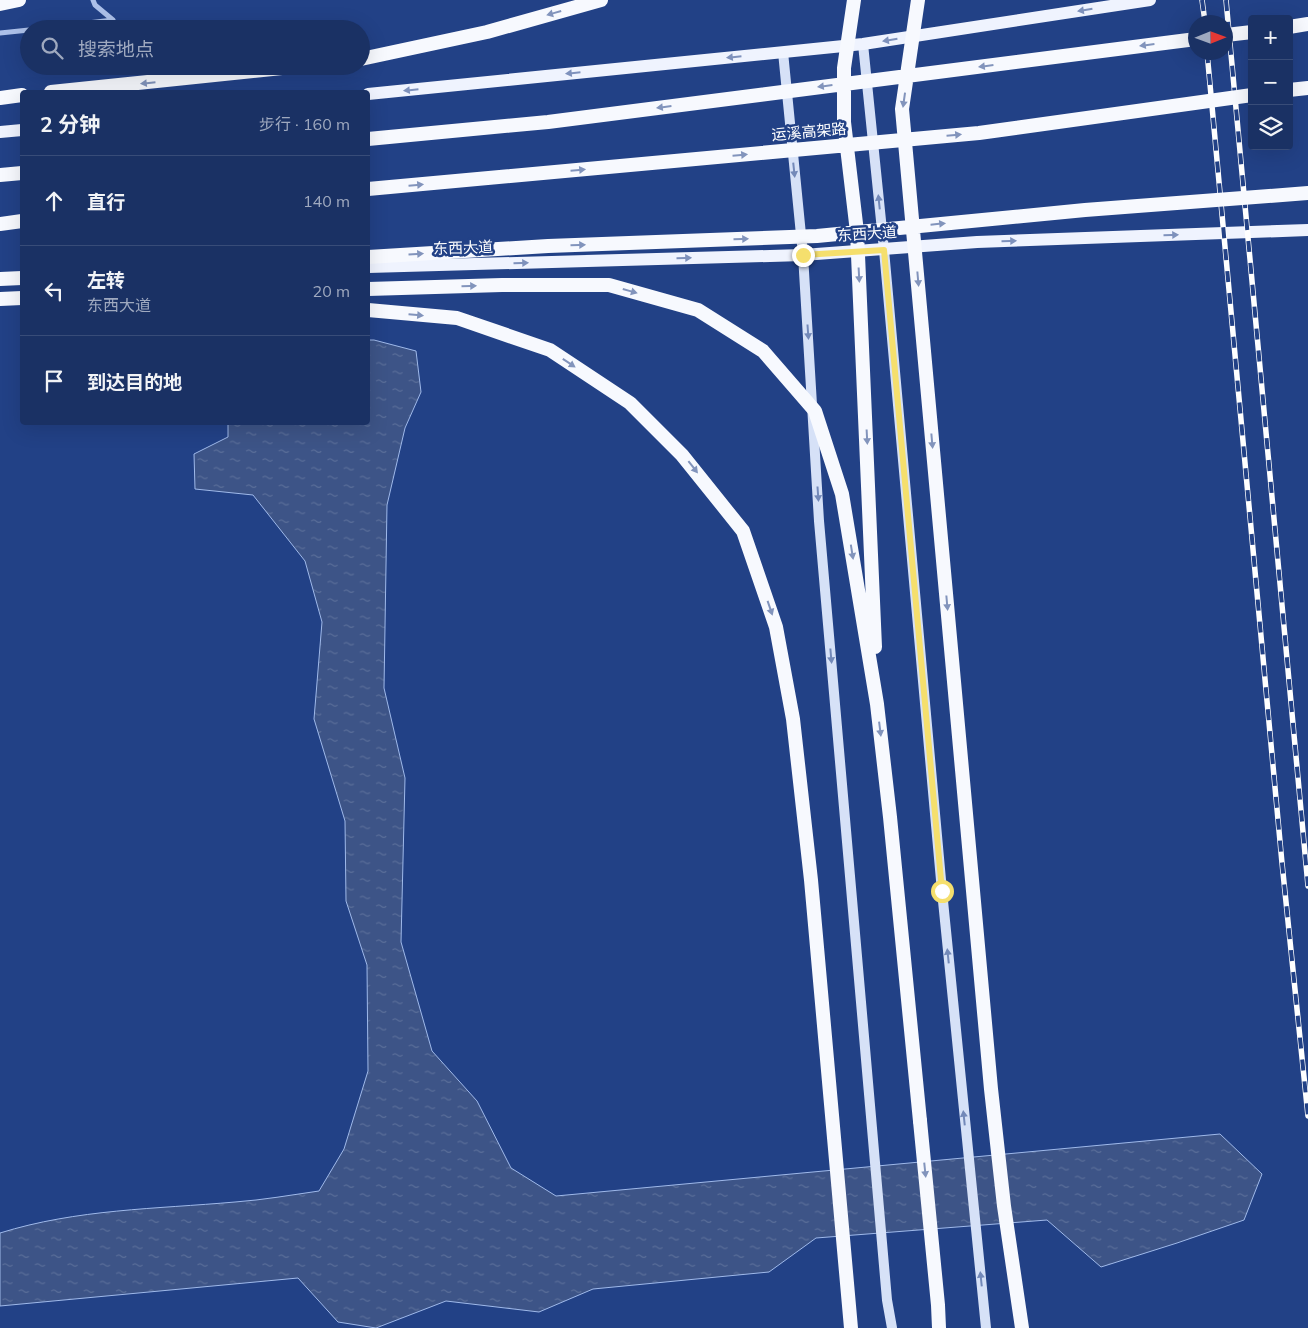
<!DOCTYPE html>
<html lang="zh">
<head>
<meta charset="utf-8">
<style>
	body { margin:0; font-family:Mulish,"Noto Sans SC",sans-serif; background:#23396a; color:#f1f3f6 }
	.controls { position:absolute; right:15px; top:15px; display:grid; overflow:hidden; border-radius:5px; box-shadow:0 5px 20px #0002 }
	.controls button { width:45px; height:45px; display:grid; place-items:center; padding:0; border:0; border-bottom:1px solid #384c78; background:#1a3164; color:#f1f3f6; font:25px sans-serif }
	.compass { position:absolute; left:1188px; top:15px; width:45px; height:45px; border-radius:50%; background:#1a3164; box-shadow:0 5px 20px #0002; rotate:89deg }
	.stop { position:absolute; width:15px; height:15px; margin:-11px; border:4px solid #f5df6d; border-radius:50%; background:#fff }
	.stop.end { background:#f5df6d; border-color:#fff; box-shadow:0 1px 5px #0008 }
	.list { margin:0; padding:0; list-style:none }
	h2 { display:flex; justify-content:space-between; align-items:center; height:65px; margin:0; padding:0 20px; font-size:21px }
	h2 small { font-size:16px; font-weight:400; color:#9fa9bf }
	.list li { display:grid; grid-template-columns:32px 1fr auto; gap:15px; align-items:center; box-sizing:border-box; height:90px; padding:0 20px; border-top:1px solid #384c78 }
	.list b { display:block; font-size:19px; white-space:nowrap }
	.list p { margin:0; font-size:16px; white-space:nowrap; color:#9fa9bf }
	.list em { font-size:16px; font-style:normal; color:#9fa9bf }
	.icon { flex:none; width:28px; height:28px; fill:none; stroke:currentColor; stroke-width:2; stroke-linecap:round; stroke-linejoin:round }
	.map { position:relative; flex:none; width:1308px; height:1328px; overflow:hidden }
	.search { position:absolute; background:#1a3164; box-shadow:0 5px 20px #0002; left:20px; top:20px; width:350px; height:55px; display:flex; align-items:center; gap:12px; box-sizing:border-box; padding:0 18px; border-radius:28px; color:#9fa9bf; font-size:19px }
	.panel { position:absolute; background:#1a3164; box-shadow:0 5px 20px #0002; left:20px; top:90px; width:350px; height:335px; border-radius:5px }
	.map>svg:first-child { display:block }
	.water { fill:url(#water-ripples); stroke:#9fb9ea }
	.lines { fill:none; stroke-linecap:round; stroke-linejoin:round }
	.minor { stroke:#acc0e9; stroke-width:5 }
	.secondary { stroke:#d6e1f7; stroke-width:10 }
	.primary { stroke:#eff3fe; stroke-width:12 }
	.trunk { stroke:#f7f9fe; stroke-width:14 }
	.rail-casing { stroke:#fff; stroke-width:5.5 }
	.rail { stroke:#224186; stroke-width:4; stroke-dasharray:11; stroke-linecap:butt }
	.trunk-bridge { stroke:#f7f9fe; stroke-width:14 }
	.oneway { fill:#7e91bc }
	.oneway2 { fill:#8294bc }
	.oneway3 { fill:#7389b9 }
	.route { stroke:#f5df6d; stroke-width:6 }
	.labels { text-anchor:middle; stroke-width:5; stroke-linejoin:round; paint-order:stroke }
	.street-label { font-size:15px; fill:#fff; stroke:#224186 }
</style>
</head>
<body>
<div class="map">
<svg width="1308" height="1328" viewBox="0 0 1308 1328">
	<defs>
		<pattern id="water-ripples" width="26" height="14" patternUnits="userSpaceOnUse" patternTransform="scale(1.25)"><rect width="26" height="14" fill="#3d5487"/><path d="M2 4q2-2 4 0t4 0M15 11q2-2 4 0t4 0" fill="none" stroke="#5a6e99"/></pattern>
	</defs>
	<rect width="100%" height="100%" fill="#224186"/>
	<path class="water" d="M368 340H374L416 351 421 392 405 428 387 505 384 688 405 778 401 942 432 1051 477 1101 511 1168 556 1196 1220 1134 1262 1174 1244 1220 1177 1243 1101 1267 1047 1220 816 1238 769 1272 593 1289 539 1312 446 1301 376 1328 338 1322 298 1278 0 1306V1233C77 1209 156 1209 235 1202 263 1200 291 1195 319 1191L344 1149 368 1071 367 965 346 901 345 821 314 719 322 622 305 561 253 495 195 489 194 454 228 437V423L368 422Z"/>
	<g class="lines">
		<path class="minor" d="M93 0 95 5 113 20
			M37 29 113 20
			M0 33 29 30"/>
		<path class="secondary" d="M863 44 884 250 942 891 986 1328
			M783 52 803 255 819 521 887 1300 892 1328"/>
		<path class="primary" d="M368 94 863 44 1150 0
			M0 132 22 130
			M368 267 803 255 977 242 1308 230"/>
		<path class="trunk" d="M0 4 19 0
			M1289 27 1308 24
			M361 59 487 32 601 0
			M1289 90 1308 88
			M51 92 301 66
			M0 98 22 95
			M0 175 22 173
			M0 224 22 221
			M0 279 22 278
			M0 299 22 298
			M368 310 457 318 550 350 630 403 682 455 743 531 776 627 793 719 811 880 851 1328
			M920 1121 938 1305 939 1328"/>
		<g class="rail-casing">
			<path id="rail" d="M1202 0 1205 22
				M1226 0 1308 886
				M1207 52 1282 863 1308 1116"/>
		</g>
		<use href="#rail" class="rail"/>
		<path class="trunk-bridge" d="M854 0 844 68V122L857 232 875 647
			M918 0 902 109 991 1089 1004 1206 1022 1328
			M1226 35 1252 32
			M368 139 548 122 1196 39
			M368 189 979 133 1252 95
			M368 257 548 246 817 236 1085 210 1308 193
			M368 289 502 285H609L698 310 763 351 815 411 842 494 877 704 890 817 920 1121"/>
	</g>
	<defs><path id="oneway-solid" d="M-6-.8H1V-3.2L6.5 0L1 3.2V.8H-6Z" transform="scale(1.25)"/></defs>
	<g class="oneway">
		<use href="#oneway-solid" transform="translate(1085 10) rotate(171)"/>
		<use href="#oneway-solid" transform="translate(890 40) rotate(171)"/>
		<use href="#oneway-solid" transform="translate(734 57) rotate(174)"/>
		<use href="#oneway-solid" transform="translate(573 73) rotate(174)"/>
		<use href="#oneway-solid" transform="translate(411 90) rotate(174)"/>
		<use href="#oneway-solid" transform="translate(1171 235) rotate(-2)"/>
		<use href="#oneway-solid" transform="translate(1009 241) rotate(-2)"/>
		<use href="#oneway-solid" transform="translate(684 258) rotate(-2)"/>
		<use href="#oneway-solid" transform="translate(521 263) rotate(-2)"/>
	</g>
	<g class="oneway2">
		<use href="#oneway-solid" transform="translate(554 13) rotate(164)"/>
		<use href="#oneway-solid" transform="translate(1147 45) rotate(173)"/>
		<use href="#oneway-solid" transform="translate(986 66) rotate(173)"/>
		<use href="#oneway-solid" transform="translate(148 83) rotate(174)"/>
		<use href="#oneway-solid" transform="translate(825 86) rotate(173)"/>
		<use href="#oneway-solid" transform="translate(904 100) rotate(98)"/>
		<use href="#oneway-solid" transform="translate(664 107) rotate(173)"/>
		<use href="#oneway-solid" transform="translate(954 135) rotate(-5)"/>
		<use href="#oneway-solid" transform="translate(740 155) rotate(-5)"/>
		<use href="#oneway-solid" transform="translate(578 170) rotate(-5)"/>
		<use href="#oneway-solid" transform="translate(416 185) rotate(-5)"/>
		<use href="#oneway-solid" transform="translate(938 224) rotate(-6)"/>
		<use href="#oneway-solid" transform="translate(741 239) rotate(-2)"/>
		<use href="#oneway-solid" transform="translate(578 245) rotate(-2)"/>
		<use href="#oneway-solid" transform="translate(416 254) rotate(-4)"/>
		<use href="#oneway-solid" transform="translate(859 275) rotate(87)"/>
		<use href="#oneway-solid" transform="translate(918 279) rotate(85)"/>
		<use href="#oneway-solid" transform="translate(469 286) rotate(-2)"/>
		<use href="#oneway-solid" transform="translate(630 291) rotate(16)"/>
		<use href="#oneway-solid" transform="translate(416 315) rotate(5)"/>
		<use href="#oneway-solid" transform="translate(569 363) rotate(34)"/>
		<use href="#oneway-solid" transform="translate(867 437) rotate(87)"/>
		<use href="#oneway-solid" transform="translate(932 441) rotate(85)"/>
		<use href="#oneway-solid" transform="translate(693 467) rotate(52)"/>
		<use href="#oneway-solid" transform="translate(852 552) rotate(81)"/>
		<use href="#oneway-solid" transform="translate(947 603) rotate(85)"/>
		<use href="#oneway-solid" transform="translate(770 608) rotate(71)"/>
		<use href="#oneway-solid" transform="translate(880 729) rotate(83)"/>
		<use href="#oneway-solid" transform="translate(925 1170) rotate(84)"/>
	</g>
	<g class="oneway3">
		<use href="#oneway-solid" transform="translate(794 170) rotate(84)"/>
		<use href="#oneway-solid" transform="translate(879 202) rotate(-96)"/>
		<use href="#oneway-solid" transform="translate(808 332) rotate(86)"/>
		<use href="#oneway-solid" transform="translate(818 494) rotate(86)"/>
		<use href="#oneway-solid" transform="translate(831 656) rotate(85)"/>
		<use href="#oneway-solid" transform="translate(948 956) rotate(-96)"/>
		<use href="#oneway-solid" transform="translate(964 1118) rotate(-96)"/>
		<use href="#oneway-solid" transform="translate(981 1279) rotate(-96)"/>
	</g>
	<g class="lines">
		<path class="route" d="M803 255 884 250 942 891"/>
	</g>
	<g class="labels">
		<g class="street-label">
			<text transform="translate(809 132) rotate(-5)" y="5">运溪高架路</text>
			<text transform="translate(867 234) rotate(-4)" y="5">东西大道</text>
			<text transform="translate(463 248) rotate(-2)" y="5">东西大道</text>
		</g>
	</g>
</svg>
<div class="controls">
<button>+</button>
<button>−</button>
<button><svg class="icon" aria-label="layers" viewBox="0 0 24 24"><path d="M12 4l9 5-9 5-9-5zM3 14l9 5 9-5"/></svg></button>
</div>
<svg class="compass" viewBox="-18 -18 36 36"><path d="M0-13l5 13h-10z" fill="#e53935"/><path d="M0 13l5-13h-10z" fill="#9fa9bf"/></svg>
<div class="stop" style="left:942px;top:891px"></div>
<div class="stop end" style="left:803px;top:255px"></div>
<div class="search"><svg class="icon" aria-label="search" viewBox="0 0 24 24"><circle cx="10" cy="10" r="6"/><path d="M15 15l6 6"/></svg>搜索地点</div>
<section class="panel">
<h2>2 分钟<small>步行 · 160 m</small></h2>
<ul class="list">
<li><svg class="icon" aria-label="ahead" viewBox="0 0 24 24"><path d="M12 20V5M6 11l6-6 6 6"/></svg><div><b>直行</b></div><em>140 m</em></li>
<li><svg class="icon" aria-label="left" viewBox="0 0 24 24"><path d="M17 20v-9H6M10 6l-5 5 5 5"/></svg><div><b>左转</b><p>东西大道</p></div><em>20 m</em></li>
<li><svg class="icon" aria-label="arrive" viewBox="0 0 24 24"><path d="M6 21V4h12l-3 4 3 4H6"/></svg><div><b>到达目的地</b></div></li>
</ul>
</section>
</div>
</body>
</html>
